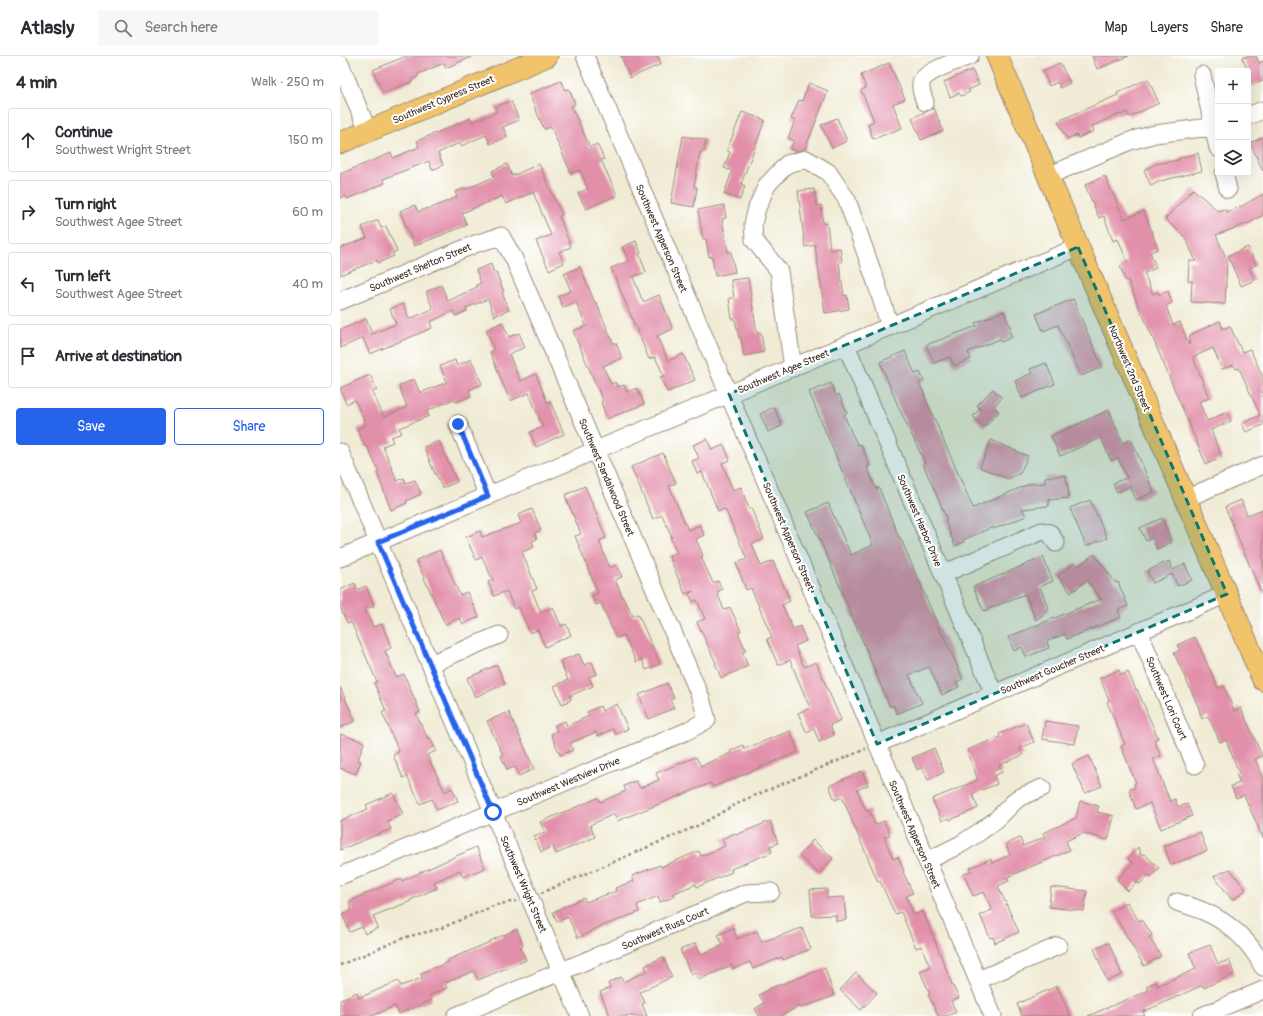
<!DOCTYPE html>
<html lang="en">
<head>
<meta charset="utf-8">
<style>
	body { margin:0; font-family:Pangolin,sans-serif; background:#f7f7f7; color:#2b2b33 }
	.controls { position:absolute; right:12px; top:12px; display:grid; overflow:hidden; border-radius:4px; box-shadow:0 4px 16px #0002 }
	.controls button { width:36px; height:36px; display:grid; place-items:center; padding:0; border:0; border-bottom:1px solid #e1e1e2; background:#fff; color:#2b2b33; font:20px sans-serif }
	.stop { position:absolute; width:12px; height:12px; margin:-9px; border:3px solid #2563eb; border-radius:50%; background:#fff }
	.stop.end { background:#2563eb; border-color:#fff; box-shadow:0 1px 4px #0008 }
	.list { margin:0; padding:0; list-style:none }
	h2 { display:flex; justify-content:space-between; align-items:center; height:52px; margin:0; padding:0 16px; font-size:17px }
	h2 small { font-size:13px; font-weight:400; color:#7c7c81 }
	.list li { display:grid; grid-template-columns:26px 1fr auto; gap:12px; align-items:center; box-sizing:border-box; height:64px; margin:0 8px 8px; padding:0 8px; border:1px solid #e1e1e2; border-radius:4px }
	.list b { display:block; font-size:15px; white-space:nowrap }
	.list p { margin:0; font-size:13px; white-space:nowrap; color:#7c7c81 }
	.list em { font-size:13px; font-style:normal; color:#7c7c81 }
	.actions { display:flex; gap:8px; padding:12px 16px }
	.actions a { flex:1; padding:9px 0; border:1px solid #2563eb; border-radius:4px; text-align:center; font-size:14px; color:#2563eb }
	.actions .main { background:#2563eb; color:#fff }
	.icon { flex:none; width:22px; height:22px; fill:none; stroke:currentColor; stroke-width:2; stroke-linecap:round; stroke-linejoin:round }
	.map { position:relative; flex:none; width:923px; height:960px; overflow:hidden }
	header { display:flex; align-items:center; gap:24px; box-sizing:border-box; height:56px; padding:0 20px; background:#fff; border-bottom:1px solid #e1e1e2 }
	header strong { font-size:19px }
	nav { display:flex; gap:22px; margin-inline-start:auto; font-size:14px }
	.search { width:280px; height:36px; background:#f7f7f7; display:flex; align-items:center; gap:10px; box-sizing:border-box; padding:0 14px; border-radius:4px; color:#7c7c81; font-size:15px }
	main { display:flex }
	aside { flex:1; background:#fff }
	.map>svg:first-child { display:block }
	.building { fill:#e290aa }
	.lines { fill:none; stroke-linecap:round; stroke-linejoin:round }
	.minor-casing { stroke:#968a79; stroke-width:19 }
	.major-casing { stroke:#968a79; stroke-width:23 }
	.path { stroke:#968a79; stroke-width:2.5; stroke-dasharray:3 3; stroke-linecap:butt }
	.minor { stroke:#fff; stroke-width:17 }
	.major { stroke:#f1c36a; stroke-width:21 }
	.route { stroke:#2563eb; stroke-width:5 }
	.marked { fill:#0f766e; fill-opacity:0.2; stroke:#0f766e; stroke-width:3; stroke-dasharray:8 5; stroke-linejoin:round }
	.labels { text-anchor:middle; stroke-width:4; stroke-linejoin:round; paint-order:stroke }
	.street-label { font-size:10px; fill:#3b2a1e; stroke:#fff }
</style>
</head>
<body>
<header>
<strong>Atlasly</strong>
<div class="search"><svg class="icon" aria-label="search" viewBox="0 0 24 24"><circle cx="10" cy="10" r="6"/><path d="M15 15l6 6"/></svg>Search here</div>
<nav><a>Map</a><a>Layers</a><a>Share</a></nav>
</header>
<main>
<aside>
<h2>4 min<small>Walk · 250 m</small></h2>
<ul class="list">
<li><svg class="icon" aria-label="ahead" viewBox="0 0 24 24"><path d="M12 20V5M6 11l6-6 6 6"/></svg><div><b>Continue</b><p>Southwest Wright Street</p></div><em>150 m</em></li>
<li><svg class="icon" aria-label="right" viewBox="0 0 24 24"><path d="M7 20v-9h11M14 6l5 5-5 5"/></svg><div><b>Turn right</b><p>Southwest Agee Street</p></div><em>60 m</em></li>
<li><svg class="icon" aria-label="left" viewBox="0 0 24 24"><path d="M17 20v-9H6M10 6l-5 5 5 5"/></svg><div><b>Turn left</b><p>Southwest Agee Street</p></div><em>40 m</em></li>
<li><svg class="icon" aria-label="arrive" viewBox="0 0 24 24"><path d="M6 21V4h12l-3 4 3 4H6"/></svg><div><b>Arrive at destination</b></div></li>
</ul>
<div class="actions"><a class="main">Save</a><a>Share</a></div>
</aside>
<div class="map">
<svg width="923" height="960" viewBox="0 0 923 960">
	<rect width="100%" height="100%" fill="#fff"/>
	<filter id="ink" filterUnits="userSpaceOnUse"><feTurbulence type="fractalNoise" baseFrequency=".025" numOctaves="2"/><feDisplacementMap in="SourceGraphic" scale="8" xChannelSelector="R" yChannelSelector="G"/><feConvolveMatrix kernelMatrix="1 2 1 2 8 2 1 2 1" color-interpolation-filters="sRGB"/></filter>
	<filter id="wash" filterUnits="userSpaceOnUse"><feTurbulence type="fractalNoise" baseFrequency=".012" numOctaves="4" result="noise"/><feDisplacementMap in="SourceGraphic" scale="16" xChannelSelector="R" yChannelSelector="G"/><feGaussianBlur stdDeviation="0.9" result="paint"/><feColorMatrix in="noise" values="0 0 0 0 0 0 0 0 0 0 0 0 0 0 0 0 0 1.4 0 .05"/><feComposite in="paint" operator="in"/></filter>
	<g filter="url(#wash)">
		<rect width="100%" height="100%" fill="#f0ebd4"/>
		<g id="blocks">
			<path class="building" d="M66 0H133L106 12 104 7 78 18V21L72 23 73 25 43 37 33 14Z
				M281 0H318L321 8 290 22Z
				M752 0H789L757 13Z
				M908 0H916L919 7 923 5V25L908 31V15L902 2Z
				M549 7 565 43 553 48 562 72 533 83 528 68 534 65 521 34 526 32 521 19Z
				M720 7 730 27 720 32 718 26 709 30 703 15Z
				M632 14 639 29 628 34 630 36 621 40 619 37 610 41 604 26Z
				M808 23 819 47 789 61 787 56 780 59 779 58 752 70 754 75 738 82 737 79 727 83 718 65 778 39 777 37Z
				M221 25 225 34 229 33 235 48 231 50 250 91 257 88 264 103 261 104 277 139 246 153 238 137 248 133 240 114 231 117 211 71 204 73 189 38Z
				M469 27 488 35 465 93 456 95 450 93 454 85 448 82 455 65 451 63 459 44 462 45Z
				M171 45 179 64 163 71 167 81 150 88 146 79 121 90 119 87 98 97 103 109 92 114 89 105 43 123 45 127 7 143 6 140 0 142V118L51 97 53 102 79 91 77 85 131 62 132 66 157 56 155 51Z
				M594 52 603 75 581 84 572 62Z
				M402 56 425 64 401 128 405 130 400 144 384 138 392 115 384 112 390 96 387 94Z
				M497 62 507 85 492 92 481 69Z
				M343 80 366 84 364 96H360L354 131H357L354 151 331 147Z
				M923 81V115L910 87Z
				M858 97 862 115 820 125 811 130 804 114 816 108 839 104V102Z
				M167 108 172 120 199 108 222 159 219 160 231 191 219 196 224 207 209 214 196 185 211 179 193 136 166 148 162 140 134 152 122 157 127 169 74 190 60 155 75 149 78 156 88 152 89 153 117 141 115 136 126 132V133L154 121 152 115Z
				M765 120 784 163 804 155 818 193 810 196 816 212 804 217 813 238 818 236 819 239 828 235 832 247 826 250 833 269 840 266 849 289 850 279 880 265 883 273 890 270 902 296 910 293 923 321V369L906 376 902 368 920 359 899 312 896 313 894 309 882 313 873 292 853 301 869 342 859 346 867 365 887 356 891 365 871 374 882 402 866 408 803 259H802L788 224H785L780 210 788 207 778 183 773 185 764 160 759 162 745 129Z
				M474 133 477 150 481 149 483 168 487 167 490 194 500 192 502 206 499 207 504 240 507 239 509 253 485 257 475 189 465 191 458 135Z
				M853 133 878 155 885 153 886 156 902 150 923 138V159L909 167 876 179 887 204 885 248 851 246 852 225H848L849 205H856L845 181 825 163Z
				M384 149 386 162 382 163 388 196H391L395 216 375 220 372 200 369 201 366 183H363L358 154Z
				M38 164 41 172 46 170 57 195 52 197 54 200 38 207 37 204 0 219V192L27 182 22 171Z
				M296 185 301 197 299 198 306 216 293 221 303 246 319 239 333 273 317 280 328 305 343 298 355 324 327 336 320 321 324 320 315 301 309 303 271 212 289 205 282 191Z
				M908 191 916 209 909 212 915 224 901 230 888 200Z
				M151 208 154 217 156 216 164 236 162 237 169 254 154 260 148 243 126 252 127 255 116 260 113 255 90 266 92 272 30 298 23 282 0 292V274L26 263 32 278 56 268 50 253 63 248 69 263 93 253 86 236 101 229 108 245 137 231 136 229 141 227 136 214Z
				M240 211 255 247 256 246 273 287H276L282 302 263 310 271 328 275 326 278 331 284 329 287 336 297 332 304 348 267 363 261 346 263 345 233 275 246 270 236 246 223 252 218 240 231 235 224 218Z
				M408 222 417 277H421L424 296 404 300 401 282H399L395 263H392L389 242H394L391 224Z
				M733 243 762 311 741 320 718 269 703 275 696 258Z
				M664 255 671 273 669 274 672 281 661 286 660 283 628 296 631 303 614 310 610 301 594 307 586 289 637 270 635 267Z
				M162 266 169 281 179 277 185 291 169 298 180 325 196 318 207 346 210 345 224 378 196 391 190 376 203 371 189 337 170 345 150 296 154 294 146 274Z
				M565 295 575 318 580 316 584 325 579 327 585 339H584L633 452 689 428 705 427V421L726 419 729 442 709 444V450L682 453 686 460 654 473 653 471 623 484 624 486 615 490 605 464 607 463 583 408 585 407 558 350 540 306Z
				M131 303 142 328 129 334 131 340 116 346 114 343 87 355 89 360 59 372 62 377 51 381 53 386 43 390 57 425 64 422 66 427 75 424 81 438 66 445 67 447 51 454 37 417 39 416 27 390 25 391 17 373 26 369 15 344 6 348 0 332 30 319 37 334 32 336 44 361 67 351 59 330 74 323 80 337 107 326 100 310 115 304 117 310Z
				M706 307 715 328 682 342 675 325 692 317 690 313Z
				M491 327 496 340 499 338 507 357 504 359 512 378 518 389 521 388 530 410 527 411 536 433 539 432 559 482 560 481 602 579H603L623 623 616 626 619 631 602 639 589 611 569 619 582 647 557 658 553 649 550 651 487 500 467 456 488 447 511 499 533 489 469 336Z
				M653 333 662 342 654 350 659 356 644 371 633 360 640 353 637 349Z
				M434 351 442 370 428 376 420 358Z
				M769 354 783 387 791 383 814 436 796 444 790 430 777 436 773 427 787 422 778 402 771 405 761 382 720 400 711 380Z
				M367 383 372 394 384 389 390 404 382 407 393 434 401 431 409 453 411 452 424 483 412 488 421 510 433 505 450 545 442 549 453 573 460 570 466 585 455 590 464 611 476 606 501 664 490 669 494 679 479 686 474 673 467 677 458 657 470 652 450 604 438 609 427 583 432 581 411 532 406 534 396 507 407 503 385 453 378 455 362 416 357 418 352 405 359 402 353 389Z
				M651 384 688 400 680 417 668 423 640 411Z
				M99 385 117 426 102 432 96 418H95L84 391Z
				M323 397 336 427 329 430 348 474 360 469 364 479 356 483 363 500 361 501 373 527 378 525 382 533 377 536 384 554 390 551 401 575 398 576 406 595 402 596 408 610 381 622 375 607H376L357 566 365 563 357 544 353 546 349 538 353 535 345 538 329 500 337 497 330 481H332L322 459 313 463 291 411Z
				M245 430 266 482 259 485 270 512 277 509 282 521 275 524 284 544H285L293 560 298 558 320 608 306 614 302 603 296 606 284 579 276 582 261 547 256 549 252 540 258 537 235 480 241 478 225 439Z
				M750 444 767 482 746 490 730 452Z
				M901 444 907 459 923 453V541L885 451Z
				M192 453 201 474 195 477 197 483 192 485 194 491 182 496 197 533 192 535 201 557 213 551 221 570 226 568 231 579 205 591 198 574 190 577 179 551 174 553 167 535 154 540 148 526 153 524 142 501 136 504 126 481 140 475 142 481 181 467 178 459Z
				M822 462 832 486 817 493 812 482 806 485 800 472Z
				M100 494 120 539 127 536 139 561 123 568 120 562 105 568 76 504Z
				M754 498 776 527 778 526 788 550 778 554 781 561 727 583 725 578 707 585 709 592 686 601 682 591 674 595 668 581 761 543 747 524 731 537 718 520 734 507 737 511Z
				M703 501 713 525 700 531 709 554 696 564 685 538 644 555 633 531Z
				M829 505 833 514 845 508 852 524 838 530 832 518 813 527 807 515Z
				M15 527 17 534 26 530 34 550 25 553 33 571 42 568 51 592 45 595 56 621 64 618 80 656 76 658 88 683 90 682 96 695 87 699 105 736 112 732 118 745 97 754 92 743 80 748 67 720 63 722 53 699 59 696 42 656 46 655 34 627 37 626 11 566 7 567 0 551V534Z
				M855 581 878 632 884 630 894 655 901 652 922 700 915 703 923 722V782L904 739 896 742 891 730 900 727 896 718 899 717 886 684 880 686 868 660 862 663 858 650 834 597 840 594 837 589Z
				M239 598 244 609 252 606 257 618 249 621 253 630 229 640 231 644 222 648 214 630 228 624 220 605Z
				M157 609 165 628 135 641 127 622Z
				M779 614 781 619 788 616 796 634 797 633 818 682 814 684 821 700 813 703 830 745 835 743 838 751 847 748 852 760 821 773 810 747 796 753 789 734 795 732 794 728 796 727 781 690 785 688 767 646 769 644 760 622Z
				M327 627 334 642 330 644 334 652 309 663 299 639Z
				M0 631 15 665 0 672Z
				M277 648 288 673 275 678 273 673 258 680 256 676 230 687 233 694 220 699 211 678 217 675 215 669 225 665 227 670 249 660 247 656 260 650 262 655Z
				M169 656 194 713 179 720 175 711 167 714 161 700 163 699 147 665Z
				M705 665 738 670 735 688 702 683Z
				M686 667 694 686 680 692 683 699 659 709 662 716 654 720 657 728 632 738 638 752 610 764 609 762 602 765 592 743 638 724 627 694 660 681 659 678Z
				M450 675 458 696 373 731 371 727 277 765 274 758 250 769 255 781 216 798 213 790 201 796 194 780 205 776 200 766 258 742 260 746 286 735 284 730 296 725 300 732 319 724 316 717 356 701 361 710 391 697 390 695 403 689 404 693Z
				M0 678 24 686 18 704 21 705 16 718 0 712Z
				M594 692 604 716 588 724 582 711 577 714 572 702Z
				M749 700 762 730 745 737 732 708Z
				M522 715 528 729 517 734 526 755 529 754 535 769 544 765 550 779 544 781 553 803 558 801 564 815 563 816 573 837 566 840 574 859 583 855 612 928 619 942 611 945 616 956 607 960H598L588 938H590L580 915 590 911 581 890 576 892 561 856 555 858 540 825 538 826 502 741 495 744 489 730Z
				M53 737 63 758 47 765 51 773 0 794V765L28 753 26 749Z
				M740 745 759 750 757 756 774 760 768 784 743 777 726 785 730 794 667 821 669 825 658 830 679 876 655 887 653 881 650 882 640 859 652 854 644 836 633 840 624 818 632 815 630 812 651 803 652 807 670 799 666 788 680 782 683 790 705 781 703 777 736 762Z
				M430 765 438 787 430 790 432 796 391 813 392 816 357 831 356 828 332 838 334 841 320 846 318 840 297 849 299 856 257 872 238 882 228 861 217 866 213 856 244 842 246 846 276 835 275 832 294 825 292 820 320 809 321 811 359 795 361 800 385 790 382 783 395 777 396 779Z
				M860 776 867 795 831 809 824 790Z
				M473 784 493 802 479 818 459 800Z
				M136 791 145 812 123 821 120 814 94 826 97 832 70 844 71 845 33 860 38 872 25 878 22 871 10 876 2 858 12 854 9 846 32 835 62 823V825Z
				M798 791 801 799 804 798 819 812 811 821 808 819 800 828 797 826 788 835 777 824 793 807 788 803Z
				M890 813 906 834 892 844 874 820Z
				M711 831 747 835 744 855 709 851Z
				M487 833V842L504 841 506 864 496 865V859L472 860 470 834Z
				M787 846 799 865 802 863 812 879 809 881 821 900 804 910 772 855Z
				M393 872 397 883 417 875 422 886 462 872 471 893 443 904 442 901 413 913 410 906 393 913 392 909 358 924 355 916 351 918 340 894 356 887 360 899 383 889 378 879Z
				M177 873 183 890 180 891 186 904 138 924 134 915 105 927 107 932 90 939 92 944 59 958 55 950 32 960H0V944L17 936 19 942 58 925 61 930 82 922 81 917 109 906 108 904 150 886V885Z
				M769 887 782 919 767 925 754 892Z
				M870 889 878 908 889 904 894 918 864 932 863 929 803 956 805 960H748L807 935V930L816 926 817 930 856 913 849 897Z
				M323 901 332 921 300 936 305 947 302 948 307 960H270L260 936 270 932 268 927 281 921 283 926 307 915 305 910Z
				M485 912 494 940 460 952 459 950 441 960H419L415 953 424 947 419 939 431 932Z
				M516 917 537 937 521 954 500 934Z
				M717 930 730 960H682L677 948Z"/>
		</g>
	</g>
	<g filter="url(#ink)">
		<use href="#blocks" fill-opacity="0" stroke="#968a79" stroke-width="1"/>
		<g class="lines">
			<g class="minor-casing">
				<path id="minor" d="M245 0 653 960
					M0 8 28 75
					M862 19 878 92
					M585 46C583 40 580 34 581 27 582 16 620 4 630 0
					M908 60 923 54
					M884 117 888 133
					M708 120 790 85 815 78 878 70
					M0 245 135 188 161 180 174 203 361 642 367 664 345 676 0 820
					M506 289 654 638
					M453 312 439 215 414 184 413 168 417 152 427 129 447 108 466 103 488 116 507 144 537 229 550 271
					M118 368 148 440
					M0 396 240 960
					M845 443 923 409
					M0 502 738 191
					M603 518 702 475 710 477 716 487
					M799 576 855 709
					M90 608 159 579
					M537 688 887 538
					M587 805 621 788 641 775 656 764 678 742 702 732
					M837 846C846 849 855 851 863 855 889 866 911 886 923 911
					M638 924 718 890
					M116 960 406 837 431 836
					M862 960 923 934"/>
			</g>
			<g class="major-casing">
				<path id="major" d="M657 0 923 624
					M0 87 207 0"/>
			</g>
			<path class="path" d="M201 837 359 769 404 744 526 693
				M0 909 66 881 99 873 156 849 176 845"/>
			<use href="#minor" class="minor"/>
			<use href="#major" class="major"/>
		</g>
	</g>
	<g class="lines" filter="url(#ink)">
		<path class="route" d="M118 368 148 440 38 486 153 756"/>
	</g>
	<path class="marked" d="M738 191 887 538 537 688 389 338Z"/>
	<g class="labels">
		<g class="street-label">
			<text transform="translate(103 43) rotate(-23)" y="4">Southwest Cypress Street</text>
			<text transform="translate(322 182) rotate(67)" y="4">Southwest Apperson Street</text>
			<text transform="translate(80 211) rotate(-23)" y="4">Southwest Shelton Street</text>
			<text transform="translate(790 312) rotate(67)" y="4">Northwest 2nd Street</text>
			<text transform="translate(443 315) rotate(-23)" y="4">Southwest Agee Street</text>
			<text transform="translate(267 421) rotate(67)" y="4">Southwest Sandalwood Street</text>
			<text transform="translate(580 464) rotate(67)" y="4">Southwest Harbor Drive</text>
			<text transform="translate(449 480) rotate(67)" y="4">Southwest Apperson Street</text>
			<text transform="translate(712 613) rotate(-23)" y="4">Southwest Goucher Street</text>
			<text transform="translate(827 642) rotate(67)" y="4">Southwest Lori Court</text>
			<text transform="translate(228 725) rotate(-23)" y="4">Southwest Westview Drive</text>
			<text transform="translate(575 778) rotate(67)" y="4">Southwest Apperson Street</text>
			<text transform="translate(184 828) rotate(67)" y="4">Southwest Wright Street</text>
			<text transform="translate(325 872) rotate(-23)" y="4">Southwest Russ Court</text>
		</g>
	</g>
</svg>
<div class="controls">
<button>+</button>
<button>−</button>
<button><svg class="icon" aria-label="layers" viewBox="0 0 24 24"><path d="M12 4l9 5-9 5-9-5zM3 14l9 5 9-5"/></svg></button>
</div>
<div class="stop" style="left:153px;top:756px"></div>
<div class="stop end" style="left:118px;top:368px"></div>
</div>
</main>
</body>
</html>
